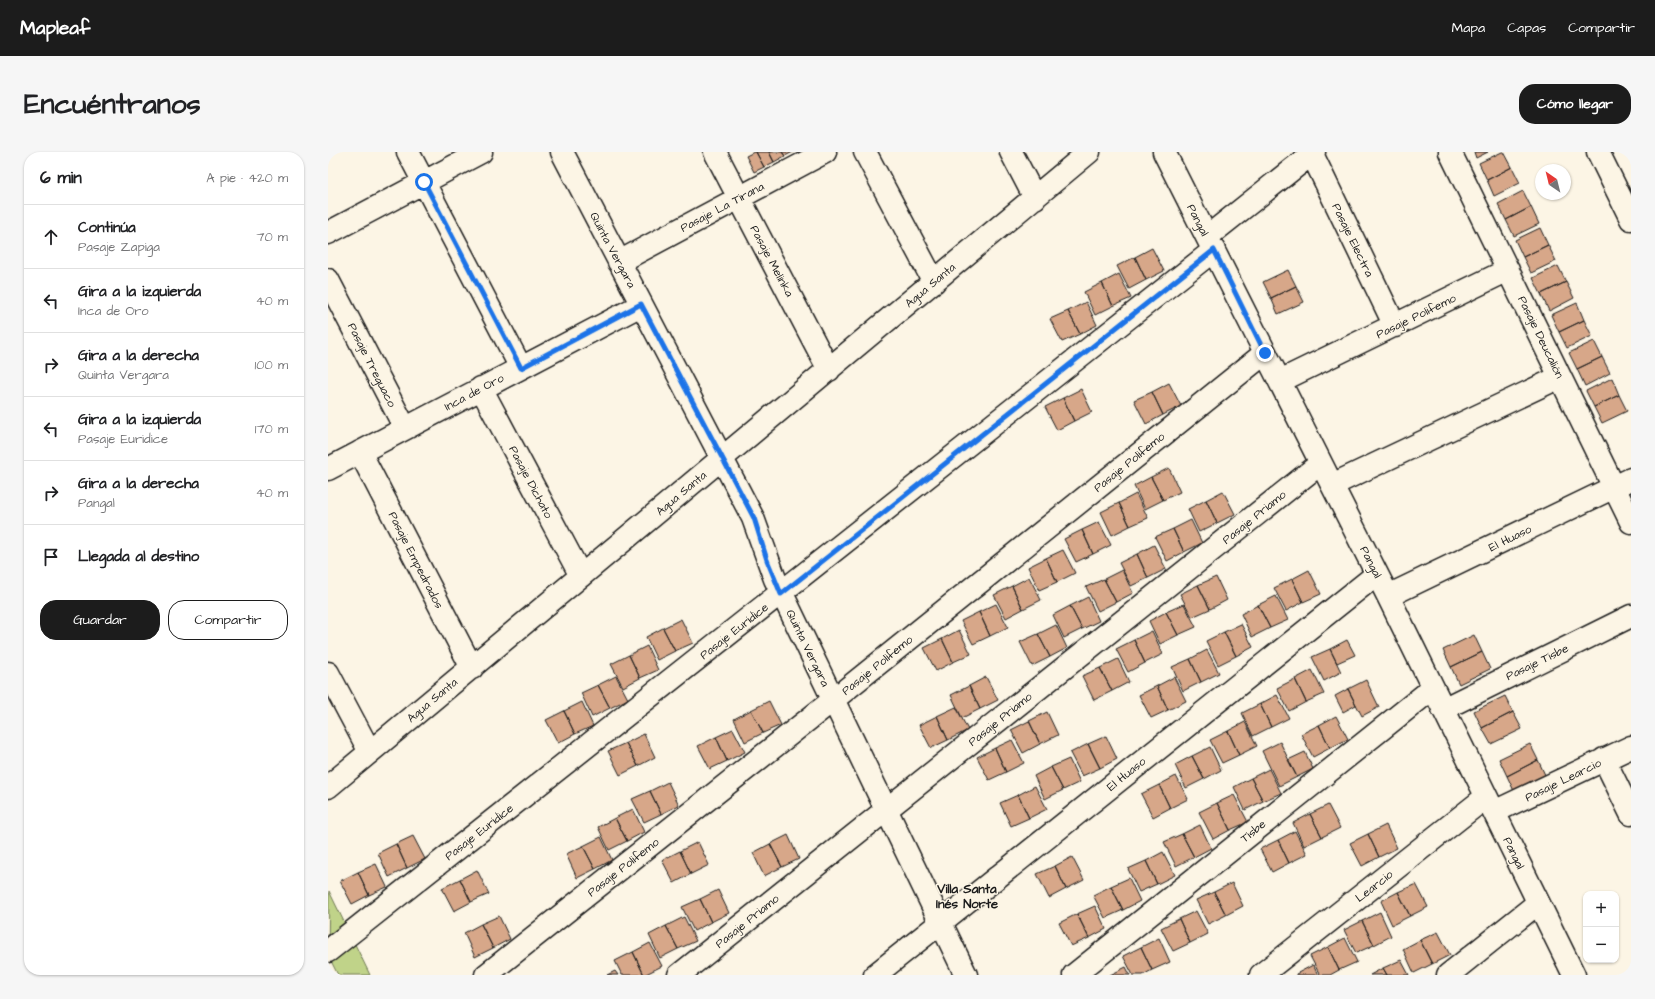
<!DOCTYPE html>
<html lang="es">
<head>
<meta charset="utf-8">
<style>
	body { margin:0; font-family:"Architects Daughter",sans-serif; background:#f6f6f6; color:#202124 }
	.controls { position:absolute; right:12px; bottom:12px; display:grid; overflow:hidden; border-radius:8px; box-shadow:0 1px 3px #0004 }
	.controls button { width:36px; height:36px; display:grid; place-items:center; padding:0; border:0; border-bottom:1px solid #e0e0e0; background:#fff; color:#202124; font:20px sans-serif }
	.compass { position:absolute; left:1207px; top:12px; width:36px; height:36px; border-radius:50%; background:#fff; box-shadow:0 1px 3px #0004; rotate:325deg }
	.stop { position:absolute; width:12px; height:12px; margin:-9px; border:3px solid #1a73e8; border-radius:50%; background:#fff }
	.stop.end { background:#1a73e8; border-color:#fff; box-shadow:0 1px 4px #0008 }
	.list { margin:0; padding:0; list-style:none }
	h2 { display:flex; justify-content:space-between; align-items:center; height:52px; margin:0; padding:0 16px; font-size:17px }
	h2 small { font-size:13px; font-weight:400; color:#757577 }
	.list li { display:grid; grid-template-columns:26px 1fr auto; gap:12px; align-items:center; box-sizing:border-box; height:64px; padding:0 16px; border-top:1px solid #e0e0e0 }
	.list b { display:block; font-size:15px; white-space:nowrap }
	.list p { margin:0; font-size:13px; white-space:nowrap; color:#757577 }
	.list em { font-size:13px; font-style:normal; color:#757577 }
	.actions { display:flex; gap:8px; padding:12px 16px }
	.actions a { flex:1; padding:9px 0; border:1px solid #1c1c1c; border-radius:16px; text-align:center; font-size:14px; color:#1c1c1c }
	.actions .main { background:#1c1c1c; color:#fff }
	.icon { flex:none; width:22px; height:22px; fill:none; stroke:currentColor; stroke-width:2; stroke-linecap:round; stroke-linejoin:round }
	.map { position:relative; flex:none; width:1303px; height:823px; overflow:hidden; border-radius:16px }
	header { display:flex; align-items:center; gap:24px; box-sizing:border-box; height:56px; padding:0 20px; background:#1c1c1c; color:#fff }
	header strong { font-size:19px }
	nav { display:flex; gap:22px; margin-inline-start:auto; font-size:14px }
	.intro { display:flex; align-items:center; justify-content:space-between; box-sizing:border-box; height:96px; padding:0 24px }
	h1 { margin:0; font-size:28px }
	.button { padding:10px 18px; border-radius:16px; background:#1c1c1c; color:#fff; font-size:14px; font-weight:700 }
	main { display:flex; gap:24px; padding:0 24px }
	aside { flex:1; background:#fff; border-radius:16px; box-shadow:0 1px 3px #0004 }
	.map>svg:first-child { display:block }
	.green { fill:#c0d389; stroke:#6e7852 }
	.building { fill:#d7a789; stroke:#1c1c1c }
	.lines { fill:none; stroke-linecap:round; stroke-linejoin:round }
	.street-casing { stroke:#1c1c1c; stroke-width:25 }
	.street { stroke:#fcf5e5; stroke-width:22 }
	.route { stroke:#1a73e8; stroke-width:5 }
	.labels { text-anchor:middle; stroke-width:3; stroke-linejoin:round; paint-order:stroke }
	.street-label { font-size:12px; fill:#1c1c1c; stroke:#fcf5e5 }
	.neighbourhood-label { font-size:13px; font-weight:bold; fill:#1c1c1c; stroke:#fcf5e5 }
</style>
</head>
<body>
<header>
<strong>Mapleaf</strong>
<nav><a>Mapa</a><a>Capas</a><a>Compartir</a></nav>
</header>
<div class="intro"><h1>Encuéntranos</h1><a class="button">Cómo llegar</a></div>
<main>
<aside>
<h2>6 min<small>A pie · 420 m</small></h2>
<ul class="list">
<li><svg class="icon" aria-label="ahead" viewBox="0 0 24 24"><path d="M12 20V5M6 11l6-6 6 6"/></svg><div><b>Continúa</b><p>Pasaje Zapiga</p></div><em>70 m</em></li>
<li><svg class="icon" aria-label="left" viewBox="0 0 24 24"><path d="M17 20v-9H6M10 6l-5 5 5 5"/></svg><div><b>Gira a la izquierda</b><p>Inca de Oro</p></div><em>40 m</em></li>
<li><svg class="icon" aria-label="right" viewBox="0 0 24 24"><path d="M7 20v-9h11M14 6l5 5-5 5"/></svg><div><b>Gira a la derecha</b><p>Quinta Vergara</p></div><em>100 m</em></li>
<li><svg class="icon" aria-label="left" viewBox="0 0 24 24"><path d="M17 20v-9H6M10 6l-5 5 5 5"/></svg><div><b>Gira a la izquierda</b><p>Pasaje Euridice</p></div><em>170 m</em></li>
<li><svg class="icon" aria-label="right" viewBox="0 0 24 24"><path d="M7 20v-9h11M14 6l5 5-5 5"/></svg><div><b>Gira a la derecha</b><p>Pangal</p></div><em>40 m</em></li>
<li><svg class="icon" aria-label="arrive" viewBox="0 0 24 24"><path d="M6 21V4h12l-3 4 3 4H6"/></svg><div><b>Llegada al destino</b></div></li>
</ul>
<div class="actions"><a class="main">Guardar</a><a>Compartir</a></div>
</aside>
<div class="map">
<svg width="1303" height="823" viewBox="0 0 1303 823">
	<rect width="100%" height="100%" fill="#fcf5e5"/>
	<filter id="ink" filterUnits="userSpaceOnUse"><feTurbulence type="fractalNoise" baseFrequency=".025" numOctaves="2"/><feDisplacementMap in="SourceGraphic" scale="8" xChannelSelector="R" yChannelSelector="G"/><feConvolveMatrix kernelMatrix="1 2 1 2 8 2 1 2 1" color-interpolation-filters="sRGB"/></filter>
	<g filter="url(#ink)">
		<path class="green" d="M1 739 42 823H10L0 803Z"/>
		<path class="building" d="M426 0H428L436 15 426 20 418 4Z
			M428 0H441L446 10 436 15Z
			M441 0H454L457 4 446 10Z
			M454 0H465L457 4Z
			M1146 0H1160L1148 6Z
			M1174 0H1176L1184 15 1159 28 1151 11Z
			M1184 15 1192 31 1166 44 1159 28Z
			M1195 39 1203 55 1178 68 1170 52Z
			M1203 55 1211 72 1186 84 1178 68Z
			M1212 76 1220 93 1195 105 1187 88Z
			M1220 93 1228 109 1203 121 1195 105Z
			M824 96 836 119 818 128 807 105Z
			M807 105 818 128 801 137 789 114Z
			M1230 114 1238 130 1213 142 1205 126Z
			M960 118 968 134 943 146 935 130Z
			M791 122 803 146 785 154 774 131Z
			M1238 130 1246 146 1221 159 1213 142Z
			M774 131 785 154 767 163 756 140Z
			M968 134 976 150 950 162 943 146Z
			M758 150 769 173 752 182 740 159Z
			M1249 151 1256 168 1231 180 1223 163Z
			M740 159 752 182 734 190 722 167Z
			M1256 168 1264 184 1239 196 1231 180Z
			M1266 189 1274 205 1249 217 1241 201Z
			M1274 205 1282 221 1257 234 1249 217Z
			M1284 226 1291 243 1266 255 1258 239Z
			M841 231 853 254 835 263 824 240Z
			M753 237 764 260 746 269 735 246Z
			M824 240 835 263 818 272 806 248Z
			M1291 243 1299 259 1274 271 1266 255Z
			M735 246 746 269 729 278 717 255Z
			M841 316 852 340 835 348 823 325Z
			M823 325 835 348 817 357 806 334Z
			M895 339 907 362 889 371 878 348Z
			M808 342 820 366 802 374 791 351Z
			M878 348 889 371 871 380 860 357Z
			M791 351 802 374 784 383 773 360Z
			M863 368 874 391 856 400 845 377Z
			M771 370 783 393 765 402 754 378Z
			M845 377 856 400 839 409 827 385Z
			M754 378 765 402 748 410 736 387Z
			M826 393 838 417 820 426 809 402Z
			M735 398 747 421 729 430 718 406Z
			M809 402 820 426 803 434 791 411Z
			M718 406 729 430 711 438 700 415Z
			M794 418 805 441 788 450 776 427Z
			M981 418 993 442 975 450 964 427Z
			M701 425 713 448 695 457 684 434Z
			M888 425 899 448 882 457 870 433Z
			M776 427 788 450 770 459 758 435Z
			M964 427 975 450 958 459 946 436Z
			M870 433 882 457 864 465 852 442Z
			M684 434 695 457 678 466 666 443Z
			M948 444 960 468 942 476 930 453Z
			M760 445 771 469 754 477 742 454Z
			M668 452 680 475 662 484 651 460Z
			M856 452 868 475 850 483 838 460Z
			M930 453 942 476 924 485 913 462Z
			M742 454 754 477 736 486 725 463Z
			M651 460 662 484 645 492 633 469Z
			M838 460 850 483 832 492 821 469Z
			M353 467 365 491 347 499 335 476Z
			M913 472 925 495 908 504 896 480Z
			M728 473 739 496 722 505 710 482Z
			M335 476 347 499 329 508 318 485Z
			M631 478 643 502 625 510 614 487Z
			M824 479 835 502 817 511 806 488Z
			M896 480 908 504 890 513 878 489Z
			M710 482 722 505 704 514 692 490Z
			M1146 483 1154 500 1123 515 1115 498Z
			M614 487 625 510 608 519 596 496Z
			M806 488 817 511 800 520 788 497Z
			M1019 488 1027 503 1009 511 1002 497Z
			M319 494 330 518 312 526 301 503Z
			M1002 497 1013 520 996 529 984 505Z
			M879 498 891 521 873 530 862 507Z
			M1154 500 1162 517 1131 532 1123 515Z
			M301 503 312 526 295 535 283 512Z
			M790 507 801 530 784 539 772 516Z
			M862 507 873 530 855 539 844 515Z
			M772 516 784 539 766 548 754 524Z
			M984 518 996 542 978 550 967 527Z
			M288 524 300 547 282 556 270 533Z
			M658 525 670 548 652 557 641 534Z
			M846 525 858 549 840 558 829 534Z
			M967 527 978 550 961 559 949 536Z
			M1038 528 1051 555 1034 564 1020 537Z
			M270 533 282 556 264 565 253 541Z
			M641 534 652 557 634 566 623 543Z
			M829 534 840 558 823 566 811 543Z
			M1020 537 1028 553 1015 560 1007 544Z
			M949 543 961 566 943 575 932 552Z
			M1177 544 1185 560 1154 576 1146 559Z
			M441 549 453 573 435 581 423 558Z
			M254 550 265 574 247 582 236 559Z
			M932 552 943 575 925 584 914 561Z
			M628 555 640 578 620 588 609 564Z
			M423 558 435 581 417 590 406 567Z
			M236 559 247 582 230 591 218 568Z
			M719 560 730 583 712 592 701 569Z
			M1185 560 1194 577 1163 592 1154 576Z
			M609 564 620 588 603 596 591 573Z
			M1008 564 1020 587 1002 596 991 573Z
			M701 569 712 592 695 601 683 578Z
			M917 570 929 594 911 603 900 579Z
			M991 573 1002 596 985 605 973 582Z
			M405 577 417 600 399 609 388 585Z
			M900 579 911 603 894 611 882 588Z
			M316 582 327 605 310 614 298 591Z
			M778 584 789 607 772 616 760 592Z
			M388 585 399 609 382 617 370 594Z
			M684 588 696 611 678 620 667 596Z
			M952 590 969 625 951 634 934 599Z
			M298 591 310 614 292 623 280 599Z
			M760 592 772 616 754 624 742 601Z
			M1202 592 1210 608 1179 624 1171 607Z
			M882 595 893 618 876 627 864 604Z
			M667 596 678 620 661 628 649 605Z
			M977 600 985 617 969 625 960 608Z
			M864 604 876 627 858 636 847 613Z
			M741 607 752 630 735 638 723 615Z
			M1210 608 1218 625 1187 641 1179 624Z
			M723 615 735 638 717 647 706 624Z
			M941 617 953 641 935 649 923 626Z
			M848 624 860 647 842 656 831 633Z
			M923 626 935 649 917 658 906 635Z
			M340 630 351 653 333 662 322 639Z
			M831 633 842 656 825 665 813 642Z
			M707 634 719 657 701 666 690 643Z
			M322 639 333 662 316 670 304 647Z
			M690 643 701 666 683 674 672 651Z
			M906 643 920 670 902 678 889 651Z
			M889 651 902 678 885 687 871 660Z
			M1000 653 1012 676 994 685 982 662Z
			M305 657 316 680 299 689 287 666Z
			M982 662 994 685 976 694 965 671Z
			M287 666 299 689 281 698 270 675Z
			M872 673 883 696 866 705 854 682Z
			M1058 673 1069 696 1051 705 1040 682Z
			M967 679 979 702 961 711 950 688Z
			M854 682 866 705 848 714 836 690Z
			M1040 682 1051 705 1034 714 1022 691Z
			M460 683 471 707 454 715 442 692Z
			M85 684 97 707 79 716 68 692Z
			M273 685 284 708 267 717 255 694Z
			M950 688 961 711 944 720 932 697Z
			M370 690 381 713 363 722 352 699Z
			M68 692 79 716 61 725 50 701Z
			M442 692 454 715 436 724 425 701Z
			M255 694 267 717 249 726 238 702Z
			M352 699 363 722 346 731 334 708Z
			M835 700 847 723 829 732 818 709Z
			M744 705 756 728 738 737 727 714Z
			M818 709 829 732 811 740 800 717Z
			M48 712 59 735 41 743 30 720Z
			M727 714 738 737 721 746 709 722Z
			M149 718 161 742 143 750 132 727Z
			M30 720 41 743 24 752 12 729Z
			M801 726 812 749 795 758 783 734Z
			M132 727 143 750 126 759 114 736Z
			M904 731 915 754 898 763 886 740Z
			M1088 732 1100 755 1082 764 1070 740Z
			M783 734 795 758 777 766 765 743Z
			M390 738 401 761 383 770 372 747Z
			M886 740 898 763 880 772 868 748Z
			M1070 740 1082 764 1064 773 1053 749Z
			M372 747 383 770 366 779 354 755Z
			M767 754 778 777 761 786 749 762Z
			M868 759 880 782 862 791 851 767Z
			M1052 760 1063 784 1046 793 1034 769Z
			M749 762 761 786 743 794 731 771Z
			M171 764 182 787 165 796 153 772Z
			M356 765 368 789 350 797 338 774Z
			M851 767 862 791 845 799 833 776Z
			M1034 769 1046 793 1028 801 1016 778Z
			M153 772 165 796 147 805 136 781Z
			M338 774 350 797 332 806 321 783Z
			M1110 780 1122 803 1104 812 1092 788Z
			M831 786 842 810 824 818 813 795Z
			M1017 786 1029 810 1011 818 1000 795Z
			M1092 788 1104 812 1086 821 1075 797Z
			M322 791 334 814 316 823 305 800Z
			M813 795 824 818 815 823H805L795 804Z
			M1000 795 1011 818 1002 823H992L982 804Z
			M305 800 316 823H294L287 809Z
			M1073 808 1081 823H1059L1055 816Z
			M985 813 990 823H968V822Z
			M798 815 802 823H782Z
			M1055 816 1059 823H1042Z
			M287 819 290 823H279Z"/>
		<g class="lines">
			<g class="street-casing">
				<path id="street" d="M80 0 193 216
					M234 0 425 366 447 427 638 823
					M387 0 501 218
					M537 0 606 130
					M683 0 707 46
					M836 0 1060 444 1246 823
					M1122 0 1303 370
					M1270 0 1303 67
					M984 2 1067 174
					M0 81 153 0
					M879 85 986 0
					M291 110 497 0
					M0 128 77 276
					M952 229 1180 118
					M153 236 253 424
					M32 300 144 516
					M0 317 313 153
					M1004 333 1232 225
					M1060 444 1303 327
					M0 521 42 600
					M1115 557 1303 464
					M1276 607 1303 662
					M0 635 761 0
					M1166 660 1303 595
					M0 799 886 98
					M158 823 505 548 937 201
					M351 823 993 311
					M547 823 1049 422
					M746 823 1105 536
					M933 823 1158 645
					M1120 823 1210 751"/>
			</g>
			<use href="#street" class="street"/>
		</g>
	</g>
	<g class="lines" filter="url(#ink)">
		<path class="route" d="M96 30 193 216 313 152 426 366 439 408 453 442 886 98 937 201"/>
	</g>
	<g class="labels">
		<g class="street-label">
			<text transform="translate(394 55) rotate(-28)" y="4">Pasaje La Tirana</text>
			<text transform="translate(870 68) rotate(63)" y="4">Pangal</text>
			<text transform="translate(1025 88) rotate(64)" y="4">Pasaje Electra</text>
			<text transform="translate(285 98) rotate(62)" y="4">Quinta Vergara</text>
			<text transform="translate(444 109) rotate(62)" y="4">Pasaje Melinka</text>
			<text transform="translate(602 133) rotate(-40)" y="4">Agua Santa</text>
			<text transform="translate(1088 164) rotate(-26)" y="4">Pasaje Polifemo</text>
			<text transform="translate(1213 185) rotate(64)" y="4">Pasaje Deucalión</text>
			<text transform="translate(44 213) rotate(63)" y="4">Pasaje Treguaco</text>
			<text transform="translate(146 240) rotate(-28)" y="4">Inca de Oro</text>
			<text transform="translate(801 310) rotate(-39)" y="4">Pasaje Polifemo</text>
			<text transform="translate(203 330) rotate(62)" y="4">Pasaje Dichato</text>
			<text transform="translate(353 341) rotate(-40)" y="4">Agua Santa</text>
			<text transform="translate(926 365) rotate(-39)" y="4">Pasaje Priamo</text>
			<text transform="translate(1182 386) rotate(-26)" y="4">El Huaso</text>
			<text transform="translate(88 408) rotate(63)" y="4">Pasaje Empedrados</text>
			<text transform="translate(1043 410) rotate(63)" y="4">Pangal</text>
			<text transform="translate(406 479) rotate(-38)" y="4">Pasaje Euridice</text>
			<text transform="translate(480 496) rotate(64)" y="4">Quinta Vergara</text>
			<text transform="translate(1209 510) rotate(-26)" y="4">Pasaje Tisbe</text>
			<text transform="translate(549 513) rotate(-39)" y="4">Pasaje Polifemo</text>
			<text transform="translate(104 548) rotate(-40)" y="4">Agua Santa</text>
			<text transform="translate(672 567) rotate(-39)" y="4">Pasaje Priamo</text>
			<text transform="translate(798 622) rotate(-39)" y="4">El Huaso</text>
			<text transform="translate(1235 628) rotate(-26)" y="4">Pasaje Learcio</text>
			<text transform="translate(925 679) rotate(-39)" y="4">Tisbe</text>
			<text transform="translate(151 680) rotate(-38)" y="4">Pasaje Euridice</text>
			<text transform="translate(1186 701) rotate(64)" y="4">Pangal</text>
			<text transform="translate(295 715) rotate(-38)" y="4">Pasaje Polifemo</text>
			<text transform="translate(1046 734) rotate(-38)" y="4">Learcio</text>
			<text transform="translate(419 769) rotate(-39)" y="4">Pasaje Priamo</text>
		</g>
		<g class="neighbourhood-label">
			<text x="639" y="741">Villa Santa<tspan x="639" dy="15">Inés Norte</tspan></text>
		</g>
	</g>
</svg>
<div class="controls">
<button>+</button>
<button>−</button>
</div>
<svg class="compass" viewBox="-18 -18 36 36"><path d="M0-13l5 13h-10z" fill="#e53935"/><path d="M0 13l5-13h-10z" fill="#757577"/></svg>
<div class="stop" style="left:96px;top:30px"></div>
<div class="stop end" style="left:937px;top:201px"></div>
</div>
</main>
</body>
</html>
